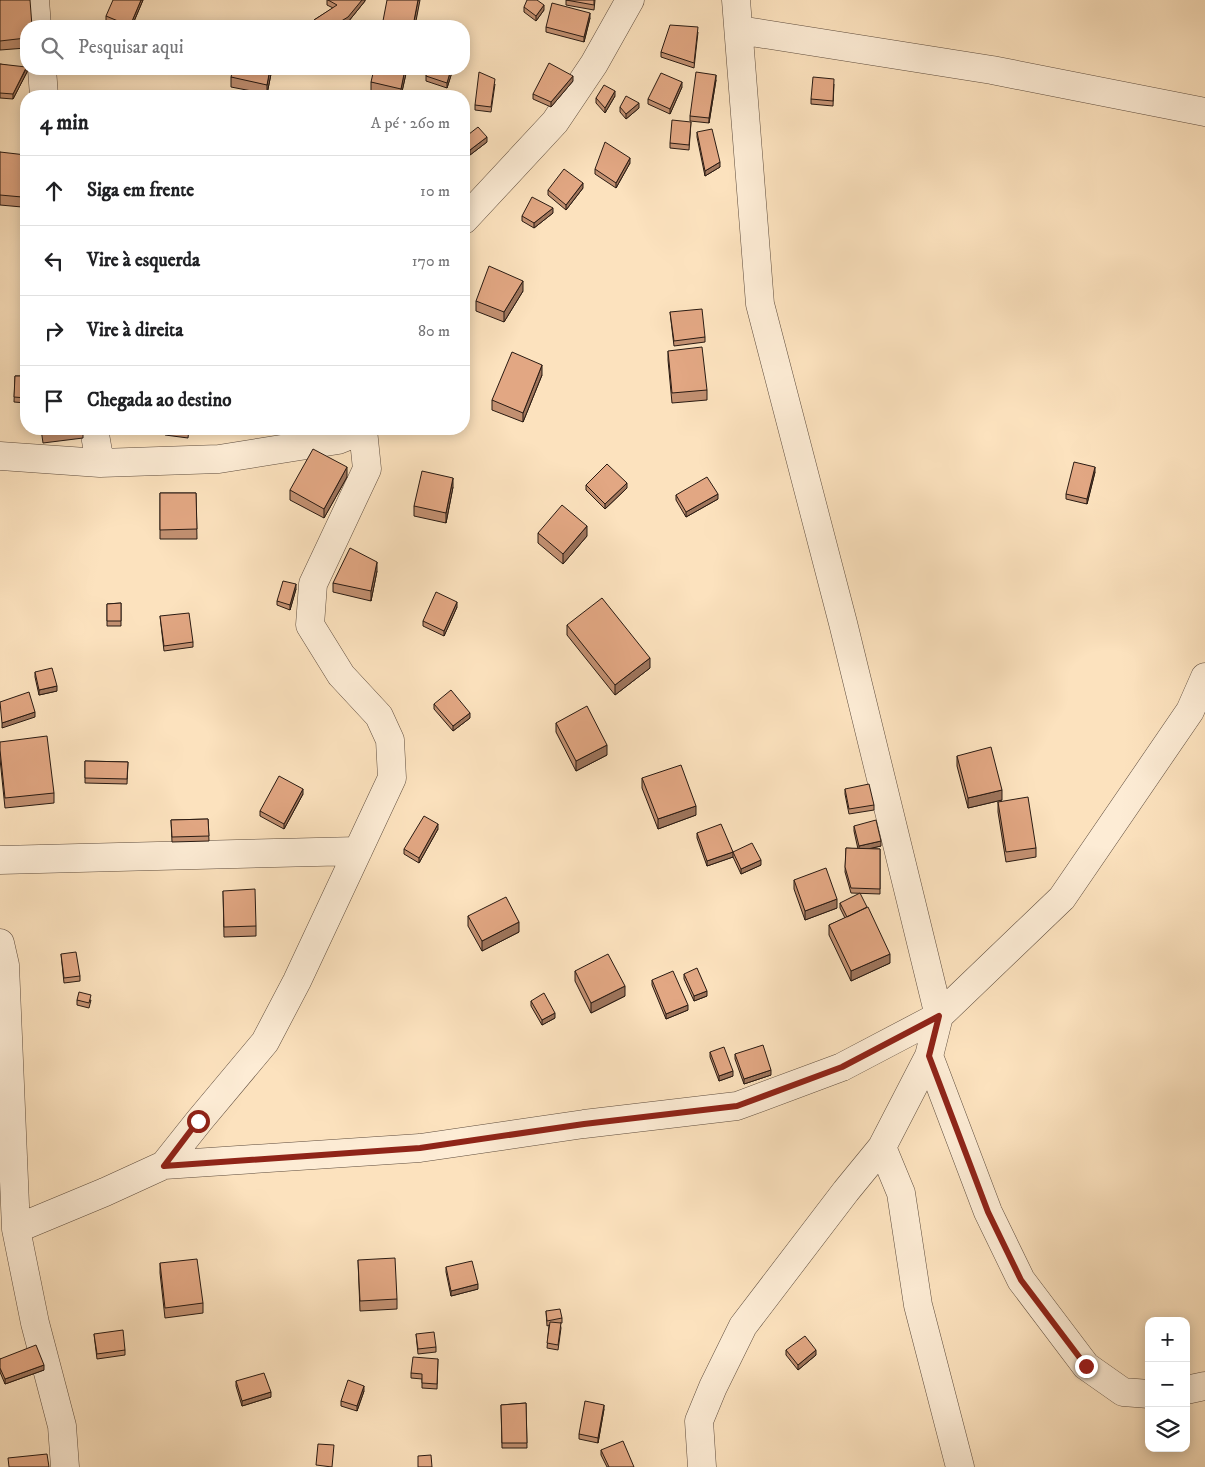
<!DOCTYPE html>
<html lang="pt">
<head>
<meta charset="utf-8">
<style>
	body { margin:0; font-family:"IM FELL DW Pica",serif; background:#f2f2f2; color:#202124 }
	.controls { position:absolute; right:15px; bottom:15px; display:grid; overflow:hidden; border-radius:10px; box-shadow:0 2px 12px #0003 }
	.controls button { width:45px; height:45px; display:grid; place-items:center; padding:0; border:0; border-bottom:1px solid #e0e0e0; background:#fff; color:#202124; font:25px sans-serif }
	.stop { position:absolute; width:15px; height:15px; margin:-11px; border:4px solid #8f2418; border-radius:50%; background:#fff }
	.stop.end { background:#8f2418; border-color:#fff; box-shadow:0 1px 5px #0008 }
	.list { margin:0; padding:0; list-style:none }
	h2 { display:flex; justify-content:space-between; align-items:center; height:65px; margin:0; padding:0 20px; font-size:21px }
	h2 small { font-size:16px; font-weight:400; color:#757577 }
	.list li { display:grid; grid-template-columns:32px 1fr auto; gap:15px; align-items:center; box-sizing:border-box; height:70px; padding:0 20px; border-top:1px solid #e0e0e0 }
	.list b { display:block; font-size:19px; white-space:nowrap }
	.list em { font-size:16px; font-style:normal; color:#757577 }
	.icon { flex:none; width:28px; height:28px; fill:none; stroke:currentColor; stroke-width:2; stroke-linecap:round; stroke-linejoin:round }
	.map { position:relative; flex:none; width:1205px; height:1467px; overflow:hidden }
	.search { position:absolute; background:#fff; box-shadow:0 2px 12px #0003; left:20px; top:20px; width:450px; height:55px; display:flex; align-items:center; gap:12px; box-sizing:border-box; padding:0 18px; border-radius:20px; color:#757577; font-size:19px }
	.panel { position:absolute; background:#fff; box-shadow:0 2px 12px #0003; left:20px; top:90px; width:450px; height:345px; border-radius:20px }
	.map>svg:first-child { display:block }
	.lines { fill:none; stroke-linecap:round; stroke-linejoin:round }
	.minor-casing { stroke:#5e4c3d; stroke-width:29 }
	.minor { stroke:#fdecd5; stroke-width:28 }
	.wall { fill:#c29071; stroke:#291a12 }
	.shaded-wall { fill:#9e755c; stroke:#291a12 }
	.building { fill:#e2a783; stroke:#291a12 }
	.route { stroke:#8f2418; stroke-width:6 }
</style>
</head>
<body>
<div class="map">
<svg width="1205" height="1467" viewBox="0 0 1205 1467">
	<rect width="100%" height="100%" fill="#fce2be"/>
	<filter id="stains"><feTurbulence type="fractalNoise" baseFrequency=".004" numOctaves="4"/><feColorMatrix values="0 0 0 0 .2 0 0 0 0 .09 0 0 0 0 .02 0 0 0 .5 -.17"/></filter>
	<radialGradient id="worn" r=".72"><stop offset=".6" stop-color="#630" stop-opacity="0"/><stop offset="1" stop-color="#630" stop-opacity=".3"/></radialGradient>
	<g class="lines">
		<g class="minor-casing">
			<path id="minor" d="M35 0 37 26
				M736 0 760 304 843 623 939 1016 929 1056 882 1147 901 1193 918 1305 960 1467
				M739 30 992 70 1205 112
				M42 69 44 96
				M464 220 555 122 594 64 630 0
				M94 429 100 463
				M0 456 100 463 219 459 338 440 363 430 364 429
				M0 860 358 851
				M0 943 5 965 16 1229 35 1323 62 1426 65 1467
				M929 1056 988 1212 1021 1280 1086 1366 1123 1392 1149 1394
				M164 1165 420 1148 584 1124 737 1106 842 1067 939 1016 1062 898 1190 711 1205 677
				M16 1229 105 1192 164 1165 199 1121 265 1042 297 981 392 778 390 740 379 716 341 675 310 625 313 584 367 469 363 430
				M1186 1390 1205 1386
				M702 1467 699 1421 713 1387 743 1326 846 1191 882 1147"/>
		</g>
		<use href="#minor" class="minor"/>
	</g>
	<path class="wall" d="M0 0 26 26V48L0 50Z
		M143 0 132 26H118L106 21V16Z
		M327 0H365V1L348 22 341 26H315L314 25V20L333 8 327 5Z
		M566 0H595L594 10 566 5Z
		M524 7 544 10 536 21 524 12Z
		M590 18 584 42 546 32V27Z
		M698 32 694 68 661 57V52Z
		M0 64 27 69V72L13 99 0 98Z
		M272 69 267 94 231 87V77Z
		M407 69 401 96H390L371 92V82Z
		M428 69H453L447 88 426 81V76Z
		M716 80 709 123 690 121V116Z
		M573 81 551 107 533 99V94Z
		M495 84 491 112 475 110V105Z
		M834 84 833 106 811 104V99Z
		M682 87 670 114 648 104V99Z
		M615 96 605 113 596 103V98Z
		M620 107 639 108 626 119 620 112Z
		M691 122 689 150 670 148V143Z
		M697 132 720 167 705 176 697 137Z
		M464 138 487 142 470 155 464 151Z
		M0 152 26 165 22 207 0 205Z
		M630 163 616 188 595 174V169Z
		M583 188 566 210 548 195V190Z
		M553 213 534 228 522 221V216Z
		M523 291 504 322 476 311V301Z
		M670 312 705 337V342L674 346Z
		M668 351 707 390V400L672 403 668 360Z
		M542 375 523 422 492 410V400Z
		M15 376H26V403L14 402Z
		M41 429H83V438L43 443Z
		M165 429H189L188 438 165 435Z
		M1095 472 1087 504 1066 499V494Z
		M347 477 324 518 290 500V490Z
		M586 485 627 488 605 509 586 490Z
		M453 487 446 523 414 516V506Z
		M160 493H196L197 539H160Z
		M676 495 718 499 686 517 676 500Z
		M538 533 587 536 563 564 538 543Z
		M377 571 371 601 333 592V583Z
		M296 589 290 610 277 605V601Z
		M121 603V626H107V604Z
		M457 607 444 636 423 626V621Z
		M160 616 193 642V647L164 651Z
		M567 625 650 668 615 695 567 635Z
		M35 672 57 691 39 695 35 677Z
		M434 704 470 718 453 731 434 709Z
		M556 723 607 755 576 771 556 732Z
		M0 742 54 793V803L5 808 0 759Z
		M957 756 1002 800 968 808 957 766Z
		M85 761 128 762 127 784 85 783Z
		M642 778 696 815 658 829 642 788Z
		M845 789 874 805V810L849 814 845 794Z
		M303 794 284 829 260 816V811Z
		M998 802 1036 848V857L1006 862 998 812Z
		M208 819 209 841 172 842 171 820Z
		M854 826 881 846 868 849H880V894L851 893 845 872 846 848 858 849 854 831Z
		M438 829 419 863 404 854V849Z
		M697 833 733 852 761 865 741 874 733 857 707 866 697 838Z
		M794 880 837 908 805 920 794 889Z
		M223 891 256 926V936L224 937Z
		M840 903 890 963 851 981 829 935V925L845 918 840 908Z
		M468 916 519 932 482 951 468 926Z
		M61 954 80 976V981L64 983Z
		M575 971 625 996 591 1013 575 981Z
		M684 974 707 996 694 1001 684 979Z
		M652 980 688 1010 666 1019 652 985Z
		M77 1000H91L89 1008 77 1005Z
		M531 1001 555 1018 542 1025 531 1006Z
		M710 1052 733 1076 719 1081 710 1057Z
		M735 1054 771 1075 744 1084 735 1059Z
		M358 1260 397 1299V1309L360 1311Z
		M160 1263 203 1303V1313L165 1318 160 1273Z
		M446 1267 478 1289 451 1296 446 1272Z
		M546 1311 562 1318V1323H560L561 1328 558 1350 547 1348 549 1325 547 1326Z
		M94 1334 125 1350V1355L97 1359Z
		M416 1334 436 1347V1352L418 1354Z
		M786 1350 816 1355 798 1370 786 1355Z
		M0 1359 44 1370 5 1384 0 1372Z
		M438 1359 437 1389 422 1388V1379L411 1378V1373Z
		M236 1381 271 1397 242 1406 236 1386Z
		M364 1391 357 1411 341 1406V1401Z
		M526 1403 527 1448H502L501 1405Z
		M604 1409 598 1443 579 1439V1434Z
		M601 1450 634 1467H607L601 1455Z"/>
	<path class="shaded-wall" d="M141 0H143L132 26H130Z
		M362 0H365V1L348 22 341 26H333Z
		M418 0H420L415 26H413Z
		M544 5V10L536 21V16Z
		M590 13V18L584 42V37Z
		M26 69H27V72L13 99V94Z
		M270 69H272L267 94V85Z
		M405 69H407L401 96V89Z
		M451 69H453L447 88V83Z
		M716 75V80L709 123V118Z
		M573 76V81L551 107V102Z
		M682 82V87L670 114V109Z
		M615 91V96L605 113V108Z
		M639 103V108L626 119V114Z
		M487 137V142L470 155V150Z
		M26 155V165L22 207V197Z
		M630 158V163L616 188V183Z
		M720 162V167L705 176V171Z
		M583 183V188L566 210V205Z
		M553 208V213L534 228V223Z
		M523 281V291L504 322V312Z
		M542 365V375L523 422V413Z
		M347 467V477L324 518V509Z
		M1095 467V472L1087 504V499Z
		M453 478V487L446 523V513Z
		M627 483V488L605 509V504Z
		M718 494V499L686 517V512Z
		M587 526V536L563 564V554Z
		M377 562V571L371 601V591Z
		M296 584V589L290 610V605Z
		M457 602V607L444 636V631Z
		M650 658V668L615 695V685Z
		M57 686V691L39 695V690Z
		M35 712V717L2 728V723Z
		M470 713V718L453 731V726Z
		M607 745V755L576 771V761Z
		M303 789V794L284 829V824Z
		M1002 790V800L968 808V798Z
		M696 806V815L658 829V819Z
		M438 824V829L419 863V858Z
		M881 841V846L859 851V846Z
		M733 852V857L707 866V861Z
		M761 860V865L741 874V869Z
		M837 899V908L805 920V911Z
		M519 922V932L482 951V941Z
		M890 954V963L851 981V971Z
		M625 986V996L591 1013V1003Z
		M707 991V996L694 1001V996Z
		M688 1005V1010L666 1019V1014Z
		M555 1013V1018L542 1025V1020Z
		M771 1070V1075L744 1084V1079Z
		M733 1071V1076L719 1081V1076Z
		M478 1284V1289L451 1296V1291Z
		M816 1350V1355L798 1370V1365Z
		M44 1365V1370L5 1384V1379Z
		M364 1386V1391L357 1411V1406Z
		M271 1392V1397L242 1406V1401Z
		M604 1405V1409L598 1443V1438Z"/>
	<path class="building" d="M0 0H30L32 26H26V38L0 41Z
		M113 0H141L130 26 106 16Z
		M328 0H362L348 17 333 26H318L314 20 337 5Z
		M387 0H418L413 26H382Z
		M527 0H537L544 5 536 16 524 7Z
		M566 0H594V5Z
		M552 3 590 13 584 37 546 27Z
		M670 25 698 27 694 63 661 52Z
		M549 63 573 76 551 102 533 94Z
		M0 64 26 67V68L13 94 0 93Z
		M233 69H270L267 85 231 77Z
		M374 69H405L401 89 371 82Z
		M428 69H451L447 83 426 76Z
		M479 72 495 79 491 107 475 105Z
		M696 72 716 75 709 118 690 116Z
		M661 73 682 82 670 109 648 99Z
		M813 77 834 79 833 101 811 99Z
		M604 85 615 91 605 108 596 98Z
		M626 96 639 103 626 114 620 107Z
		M672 120 691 122 689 145 670 143Z
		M478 127 487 137 470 150 464 146V138Z
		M712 129 720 162 705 171 697 132Z
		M605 142 630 158 616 183 595 169Z
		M0 152 26 155 22 197 0 195Z
		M564 169 583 183 566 205 548 190Z
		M532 197 553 208 534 223 522 216Z
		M489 266 523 281 504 312 476 301Z
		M702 309 705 337 674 341 670 312Z
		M702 347 707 390 672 393 668 351Z
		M512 352 542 365 523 413 492 400Z
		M15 376H26V398L14 397Z
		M43 429H76L43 433Z
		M165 429H188V433L165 430Z
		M313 449 347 467 324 509 290 490Z
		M1074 462 1095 467 1087 499 1066 494Z
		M607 464 627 483 605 504 586 485Z
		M422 471 453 478 446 513 414 506Z
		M707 477 718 494 686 512 676 495Z
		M160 493H196L197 529 160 530Z
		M562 505 587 526 563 554 538 533Z
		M350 548 377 562 371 591 333 583Z
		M283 581 296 584 290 605 277 601Z
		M436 592 457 602 444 631 423 621Z
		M602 598 650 658 615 685 567 625Z
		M121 603V621H107V604Z
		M189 613 193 642 164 646 160 616Z
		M52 668 57 686 39 690 35 672Z
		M451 690 470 713 453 726 434 704Z
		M29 692 35 712 2 723 0 702Z
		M587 706 607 745 576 761 556 723Z
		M47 736 54 793 5 798 0 750V742Z
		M991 747 1002 790 968 798 957 756Z
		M85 761 128 762 127 779 85 778Z
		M681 765 696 806 658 819 642 778Z
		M279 776 303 789 284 824 260 811Z
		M869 784 874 805 849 809 845 789Z
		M1028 797 1036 848 1006 852 998 802Z
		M424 816 438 824 419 858 404 849Z
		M208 819 209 836 172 837 171 820Z
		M876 820 881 841 859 846 854 826Z
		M721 824 733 852 707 861 697 833Z
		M752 843 761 860 741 869 733 852Z
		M846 848 880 849V889L851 888 845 867Z
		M826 868 837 899 805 911 794 880Z
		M255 889 256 926 224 927 223 891Z
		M860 893 867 907 847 917 840 903Z
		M506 897 519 922 482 941 468 916Z
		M868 907 890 954 851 971 829 925Z
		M76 952 80 976 64 978 61 954Z
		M608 954 625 986 591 1003 575 971Z
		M697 968 707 991 694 996 684 974Z
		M673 971 688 1005 666 1014 652 980Z
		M79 992 91 995 89 1003 77 1000Z
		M544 993 555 1013 542 1020 531 1001Z
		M763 1045 771 1070 744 1079 735 1054Z
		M724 1047 733 1071 719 1076 710 1052Z
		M395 1258 397 1299 360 1301 358 1260Z
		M197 1259 203 1303 165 1308 160 1263Z
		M472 1261 478 1284 451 1291 446 1267Z
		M560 1309 562 1318 547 1321 546 1311Z
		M550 1322 561 1323 558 1345 547 1343Z
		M123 1330 125 1350 97 1354 94 1334Z
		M434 1332 436 1347 418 1349 416 1334Z
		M805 1336 816 1350 798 1365 786 1350Z
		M36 1345 44 1365 5 1379 0 1368V1359Z
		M413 1357 438 1359 437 1384 422 1383V1374L411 1373Z
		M264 1373 271 1392 242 1401 236 1381Z
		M348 1380 364 1386 357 1406 341 1401Z
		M585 1401 604 1405 598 1438 579 1434Z
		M526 1403 527 1443H502L501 1405Z
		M623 1441 634 1467H609L601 1450Z
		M318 1444 334 1445 332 1467 316 1465Z
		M47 1454 49 1467H9L8 1458Z
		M431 1455 432 1467H418V1456Z"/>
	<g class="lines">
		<path class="route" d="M198 1121 164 1166 420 1148 584 1124 737 1106 842 1067 939 1016 929 1056 988 1212 1021 1280 1086 1366"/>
	</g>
	<rect width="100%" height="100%" filter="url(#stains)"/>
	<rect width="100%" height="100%" fill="url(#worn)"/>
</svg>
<div class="controls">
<button>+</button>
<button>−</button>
<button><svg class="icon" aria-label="layers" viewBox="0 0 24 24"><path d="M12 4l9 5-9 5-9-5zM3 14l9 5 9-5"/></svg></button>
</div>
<div class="stop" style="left:198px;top:1121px"></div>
<div class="stop end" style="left:1086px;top:1366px"></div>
<div class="search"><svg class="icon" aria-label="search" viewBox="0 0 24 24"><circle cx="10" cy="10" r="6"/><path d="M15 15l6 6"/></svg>Pesquisar aqui</div>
<section class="panel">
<h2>4 min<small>A pé · 260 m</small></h2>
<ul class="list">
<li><svg class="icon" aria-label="ahead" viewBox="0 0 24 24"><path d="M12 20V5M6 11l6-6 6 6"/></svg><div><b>Siga em frente</b></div><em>10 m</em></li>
<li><svg class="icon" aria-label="left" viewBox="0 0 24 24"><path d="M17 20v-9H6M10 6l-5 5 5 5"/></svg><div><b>Vire à esquerda</b></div><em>170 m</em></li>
<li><svg class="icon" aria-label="right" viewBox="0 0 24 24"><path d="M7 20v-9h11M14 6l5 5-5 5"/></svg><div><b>Vire à direita</b></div><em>80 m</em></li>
<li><svg class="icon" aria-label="arrive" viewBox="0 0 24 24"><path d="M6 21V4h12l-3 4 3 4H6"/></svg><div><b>Chegada ao destino</b></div></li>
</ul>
</section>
</div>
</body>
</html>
